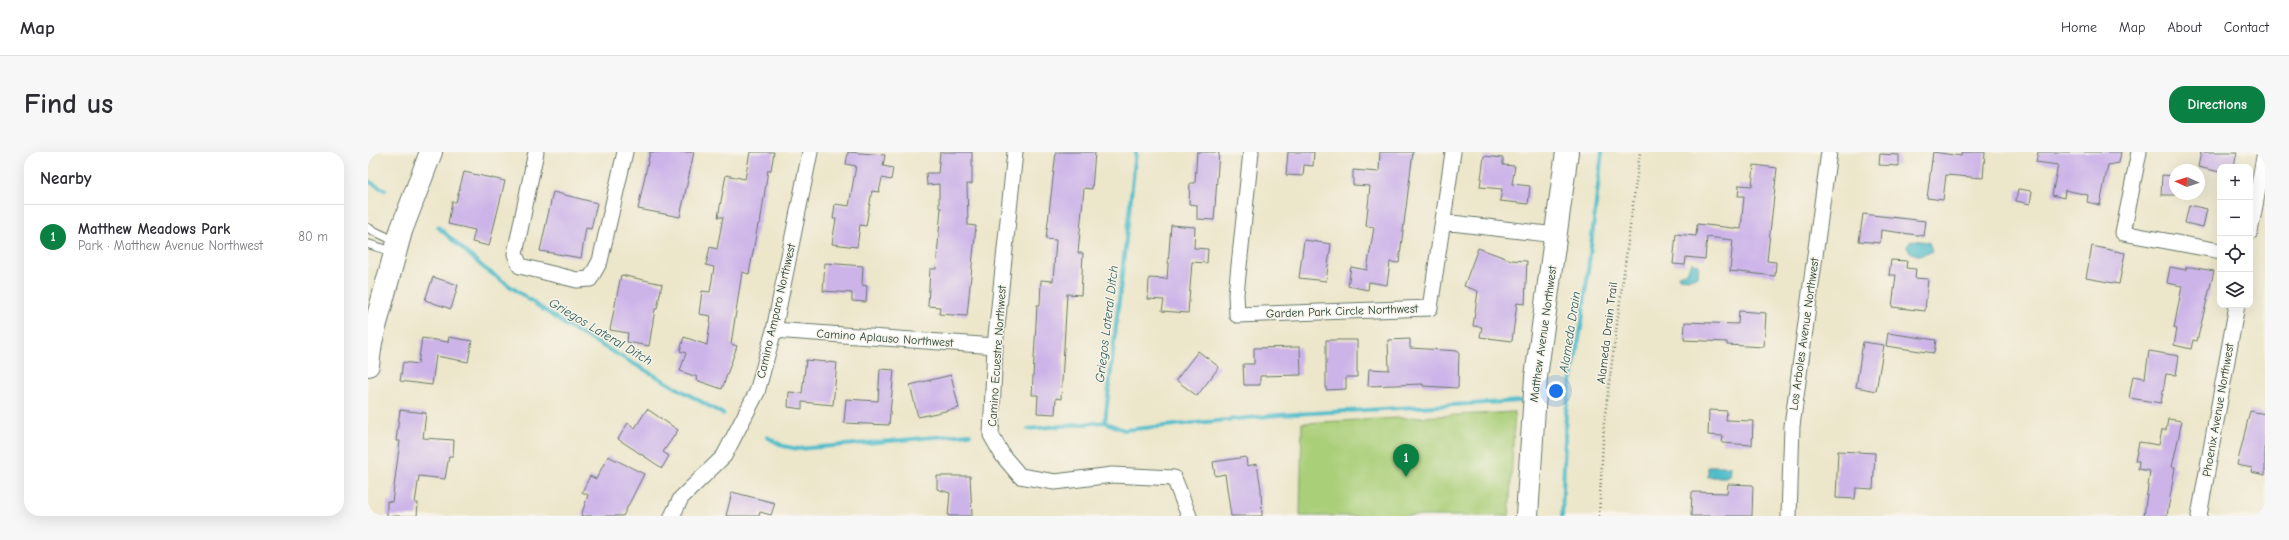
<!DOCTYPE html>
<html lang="en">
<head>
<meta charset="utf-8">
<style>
	body { margin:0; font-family:"Comic Neue",sans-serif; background:#f7f7f7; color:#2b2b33 }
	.controls { position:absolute; right:12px; top:12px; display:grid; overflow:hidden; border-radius:8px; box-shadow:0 4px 16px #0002 }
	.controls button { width:36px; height:36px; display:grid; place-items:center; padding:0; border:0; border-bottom:1px solid #e1e1e2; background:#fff; color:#2b2b33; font:20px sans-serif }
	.compass { position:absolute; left:1801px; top:12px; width:36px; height:36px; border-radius:50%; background:#fff; box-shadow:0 4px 16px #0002; rotate:273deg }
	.you { position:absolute; left:1188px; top:239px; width:14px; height:14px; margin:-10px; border:3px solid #fff; border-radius:50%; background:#1a73e8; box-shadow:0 0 0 6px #1a73e833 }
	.badge { display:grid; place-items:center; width:26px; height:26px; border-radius:50%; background:#0b8043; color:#fff; font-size:13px; font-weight:700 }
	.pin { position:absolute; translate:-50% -33px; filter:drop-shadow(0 1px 2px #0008) }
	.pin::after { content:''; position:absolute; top:21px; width:14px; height:12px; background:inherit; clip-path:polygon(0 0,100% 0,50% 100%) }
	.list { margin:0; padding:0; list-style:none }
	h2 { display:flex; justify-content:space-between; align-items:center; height:52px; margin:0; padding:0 16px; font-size:17px }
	h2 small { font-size:13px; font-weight:400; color:#7c7c81 }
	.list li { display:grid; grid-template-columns:26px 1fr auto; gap:12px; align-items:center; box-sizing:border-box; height:64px; padding:0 16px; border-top:1px solid #e1e1e2 }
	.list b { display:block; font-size:15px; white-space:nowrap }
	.list p { margin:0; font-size:13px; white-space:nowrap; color:#7c7c81 }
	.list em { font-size:13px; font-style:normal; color:#7c7c81 }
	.icon { flex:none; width:22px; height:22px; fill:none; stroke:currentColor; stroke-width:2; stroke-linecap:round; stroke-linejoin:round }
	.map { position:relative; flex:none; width:1897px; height:364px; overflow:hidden; border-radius:16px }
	header { display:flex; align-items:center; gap:24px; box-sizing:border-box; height:56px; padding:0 20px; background:#fff; border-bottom:1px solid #e1e1e2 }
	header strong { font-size:19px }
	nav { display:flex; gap:22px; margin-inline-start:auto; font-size:14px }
	.intro { display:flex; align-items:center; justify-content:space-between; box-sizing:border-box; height:96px; padding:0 24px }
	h1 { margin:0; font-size:28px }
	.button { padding:10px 18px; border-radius:16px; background:#0b8043; color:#fff; font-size:14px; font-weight:700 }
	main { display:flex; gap:24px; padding:0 24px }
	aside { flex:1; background:#fff; border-radius:16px; box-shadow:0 4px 16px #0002 }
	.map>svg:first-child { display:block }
	.green { fill:#aacf79; stroke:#648656 }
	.water { fill:#51bdcb; stroke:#387d80 }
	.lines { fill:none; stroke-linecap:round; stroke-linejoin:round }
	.stream { stroke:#51bdcb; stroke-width:4 }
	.building { fill:#ccb4e9 }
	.lane-casing { stroke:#677868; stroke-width:10 }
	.street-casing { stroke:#677868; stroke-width:17 }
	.secondary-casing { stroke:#677868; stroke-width:24 }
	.path { stroke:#677868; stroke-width:2.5; stroke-dasharray:1 3; stroke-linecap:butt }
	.lane { stroke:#fff; stroke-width:8 }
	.street { stroke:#fff; stroke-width:15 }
	.secondary { stroke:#fff; stroke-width:22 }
	.labels { text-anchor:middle; stroke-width:3; stroke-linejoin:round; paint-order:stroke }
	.street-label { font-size:12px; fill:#1f3d34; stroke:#f7f3e8 }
	.water-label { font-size:13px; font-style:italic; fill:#2c5d5a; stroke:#f7f3e8 }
</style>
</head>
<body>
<header>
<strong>Map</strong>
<nav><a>Home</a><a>Map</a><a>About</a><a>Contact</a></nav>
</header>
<div class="intro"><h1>Find us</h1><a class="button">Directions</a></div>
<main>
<aside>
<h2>Nearby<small></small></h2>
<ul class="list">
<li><span class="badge">1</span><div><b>Matthew Meadows Park</b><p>Park · Matthew Avenue Northwest</p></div><em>80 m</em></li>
</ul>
</aside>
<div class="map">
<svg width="1897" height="364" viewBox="0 0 1897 364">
	<rect width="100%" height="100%" fill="#f7f3e8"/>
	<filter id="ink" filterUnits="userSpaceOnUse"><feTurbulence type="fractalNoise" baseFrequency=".025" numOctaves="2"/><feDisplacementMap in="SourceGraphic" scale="8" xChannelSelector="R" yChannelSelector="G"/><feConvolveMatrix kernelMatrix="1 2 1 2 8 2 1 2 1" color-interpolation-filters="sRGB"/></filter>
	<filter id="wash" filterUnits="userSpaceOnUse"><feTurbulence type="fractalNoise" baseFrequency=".012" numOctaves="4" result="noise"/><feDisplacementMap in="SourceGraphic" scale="16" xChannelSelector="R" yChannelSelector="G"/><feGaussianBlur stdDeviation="0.9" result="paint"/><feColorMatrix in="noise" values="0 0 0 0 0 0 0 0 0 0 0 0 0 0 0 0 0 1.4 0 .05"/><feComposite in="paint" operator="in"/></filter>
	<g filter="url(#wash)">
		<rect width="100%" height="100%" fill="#ece6ca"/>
		<path class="green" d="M1147 260 1141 364H932L934 271Z"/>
		<path class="water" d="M1544 88 1561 90 1564 99C1556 105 1541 105 1539 94Z
			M1324 110 1331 113 1330 124 1322 127 1311 126 1310 123 1319 120Z
			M1340 314H1362L1361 325H1340Z"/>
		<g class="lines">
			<path class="stream" d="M0 29 17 38
				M70 75 116 116 199 174 355 262
				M736 270 756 278 910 263 1153 249
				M660 277 737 270 768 0
				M399 285 415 294 430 297 602 282
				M1194 364 1198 259 1214 170 1234 0"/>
		</g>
		<g id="blocks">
			<path class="building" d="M282 0H326L312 65 270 57Z
				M382 0H406L403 18H400L392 72H390L381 122 374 120 363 192 369 194 354 237 328 228 329 225 312 219 318 201 312 199 316 185 339 193 343 164 331 162 334 139 342 140 346 115 338 113 342 95 349 97 355 65H350L358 23 377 27Z
				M480 0 517 3 515 14 525 16 523 28 514 26 511 40 504 39 498 74 492 73 489 95 464 92 468 67H465L467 52 481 54 488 14 478 12Z
				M572 0H604V32H599L600 73 608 74 599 164 571 162 572 155 560 154 562 117H568L573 56H571V32L559 33 558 21H570Z
				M688 0H727L724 37 716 36 710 101H715L713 143 699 142 693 247 688 246 687 262 669 261 670 243H664L669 153H672L673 128 685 129 688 88 678 87Z
				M829 0H851L846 68 829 67V53L821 52 822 31H827Z
				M920 0H946L945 14 936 13 935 24 918 23Z
				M1012 0H1045L1031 111 1022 110 1019 133 1001 130 1000 138 980 134 983 115 999 118 1006 75 998 74 1002 34 985 33V18L1011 20Z
				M1565 0 1593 4 1594 0H1617L1615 26 1578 23 1575 48 1559 46Z
				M1670 0H1753L1751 11 1740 13 1732 53 1719 50 1720 43 1697 38 1696 46 1684 43 1690 13 1668 10Z
				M1833 0H1869L1866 15H1852V20L1830 15Z
				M1512 2 1531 3V14L1511 13Z
				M1116 4 1135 6V13L1147 14 1144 32 1162 34 1160 52 1132 49 1134 37 1112 35Z
				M1386 13 1409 16 1399 109 1408 110 1407 124 1362 119 1365 88 1339 85 1337 107 1318 105 1317 113 1305 112 1308 82 1328 84 1329 72 1373 77 1376 44H1370L1371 33 1384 34Z
				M96 20 137 29 121 94 104 90 107 78 80 72 84 50H88Z
				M1794 23 1807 24V43H1793Z
				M1650 37 1664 39 1662 52 1648 49Z
				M185 40 229 51 223 77 218 76 213 106 172 99Z
				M1821 53 1839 57 1835 75 1817 71Z
				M1495 62 1558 69 1556 84 1513 78 1512 91 1491 89Z
				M803 73 827 75 826 96 840 97 839 111 824 110 820 161 794 159 796 148 780 147 781 126 799 127Z
				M936 88 963 92 958 129 931 126Z
				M1724 94 1757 101 1751 132 1718 126Z
				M1110 96 1143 108 1159 109 1157 152 1149 151 1144 189 1112 185 1114 175 1105 174 1110 139 1096 134Z
				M1523 108 1539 109 1538 116 1548 117 1547 126 1560 127 1557 159 1524 155 1528 123H1521Z
				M457 111 495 114 494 133 499 134 498 150 484 149V141L455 139Z
				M1802 115 1818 118V115H1823L1846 119 1829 189 1825 188 1823 197 1806 193 1809 177 1806 176 1814 134 1799 131Z
				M253 123 294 132 289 157H287L281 194 259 190 260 181 242 178Z
				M65 125 90 133 83 157 57 148Z
				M1371 159 1398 161 1396 195 1359 193V190L1316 188 1317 170 1370 172Z
				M1520 181 1568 188 1566 201 1518 194Z
				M81 185 104 189 100 210 68 204 64 233 32 229 35 210 50 212 54 186 80 190Z
				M1042 187V196L1091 199 1090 236 1055 234V232L1000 234 1001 217 1021 218 1020 188Z
				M958 188H989V225H978V237L958 238Z
				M1495 190 1516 193 1508 239 1488 235Z
				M932 195 933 223 892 224V233H876L875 212H886V196Z
				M830 199 851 215 829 244 808 228Z
				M1781 199 1811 204 1808 223 1798 222 1793 251 1761 246 1765 224 1777 226Z
				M438 208 469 211 465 253 434 250V257L420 255 421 240 434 241Z
				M512 217 526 218 521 273 476 271 478 247 510 249Z
				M583 223 591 256 550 265 542 233Z
				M279 257 310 278 295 300 301 304 294 316 250 287 260 271 267 276Z
				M32 258 58 261 55 286 86 288 85 304H81L77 327 51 324 47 351H50L49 364H19V349L24 350 32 289H28Z
				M1341 258 1359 259 1358 268 1385 269 1384 293 1354 291 1355 284 1340 283Z
				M1882 259 1897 262V323L1883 320 1884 316 1869 313Z
				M1800 267 1814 269 1804 315H1807L1799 364H1776L1782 319 1770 317 1771 309H1767L1771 290 1791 293 1794 278H1798Z
				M1470 299 1507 301 1505 337 1488 336 1487 347 1468 346Z
				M240 304 276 322 255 364H213L220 343 214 340 222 324 228 327Z
				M878 305 879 314 889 312 893 337 894 364H863L857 322 847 324 845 310Z
				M569 324H602L604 364H580L582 341 569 337Z
				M1360 332 1385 333 1384 364H1323L1324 340 1359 341Z
				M364 340 407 351 403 363 392 360 391 364H358Z"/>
		</g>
	</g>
	<g filter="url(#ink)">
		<use href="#blocks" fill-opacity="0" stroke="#677868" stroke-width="1"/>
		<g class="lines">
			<g class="lane-casing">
				<path id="lane" d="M0 76 29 90
					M0 92 26 100"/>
			</g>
			<g class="street-casing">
				<path id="street" d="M168 0 147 102 152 114 209 128 222 127 232 109 257 0
					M647 0 627 194 623 283 635 304 652 324 687 330 744 323 806 326 821 364
					M883 0 868 142 869 163 1062 156 1085 0
					M1771 0 1755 81 1852 99
					M1075 70 1188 83
					M1882 80 1897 0
					M406 178 627 194
					M304 364 313 346 356 304 389 240 406 178 442 0
					M1421 364 1424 274 1461 0
					M1831 364 1869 153"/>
			</g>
			<g class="secondary-casing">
				<path id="secondary" d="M0 213 3 190 33 79 63 0
					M1159 364 1168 225 1199 0"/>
			</g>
			<path class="path" d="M1231 364 1236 270 1272 0"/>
			<use href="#lane" class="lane"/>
			<use href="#street" class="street"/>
			<use href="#secondary" class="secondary"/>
		</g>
	</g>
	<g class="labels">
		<g class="street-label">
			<text transform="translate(408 159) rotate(-77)" y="4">Camino Amparo Northwest</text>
			<text transform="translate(974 159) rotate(-2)" y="4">Garden Park Circle Northwest</text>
			<text transform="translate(1239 181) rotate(-83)" y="4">Alameda Drain Trail</text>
			<text transform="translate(1175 182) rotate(-82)" y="4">Matthew Avenue Northwest</text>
			<text transform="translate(1436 182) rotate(-82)" y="4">Los Arboles Avenue Northwest</text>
			<text transform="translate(517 186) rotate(4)" y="4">Camino Aplauso Northwest</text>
			<text transform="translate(629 204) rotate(-86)" y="4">Camino Ecuestre Northwest</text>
			<text transform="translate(1850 258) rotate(-80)" y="4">Phoenix Avenue Northwest</text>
		</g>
		<g class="water-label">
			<text transform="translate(738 172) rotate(-83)" y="5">Griegos Lateral Ditch</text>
			<text transform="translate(233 179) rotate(31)" y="5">Griegos Lateral Ditch</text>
			<text transform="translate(1201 180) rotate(-81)" y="5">Alameda Drain</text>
		</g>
	</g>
</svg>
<div class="controls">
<button>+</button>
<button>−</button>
<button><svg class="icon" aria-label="locate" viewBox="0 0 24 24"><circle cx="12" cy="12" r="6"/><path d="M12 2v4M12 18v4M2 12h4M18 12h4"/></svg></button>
<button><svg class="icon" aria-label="layers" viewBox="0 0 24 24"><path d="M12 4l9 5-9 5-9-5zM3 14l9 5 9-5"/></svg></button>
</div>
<svg class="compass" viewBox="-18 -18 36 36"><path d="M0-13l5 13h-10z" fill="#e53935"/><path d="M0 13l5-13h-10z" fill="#7c7c81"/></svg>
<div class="you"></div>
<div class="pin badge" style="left:1038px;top:325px">1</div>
</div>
</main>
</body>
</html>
